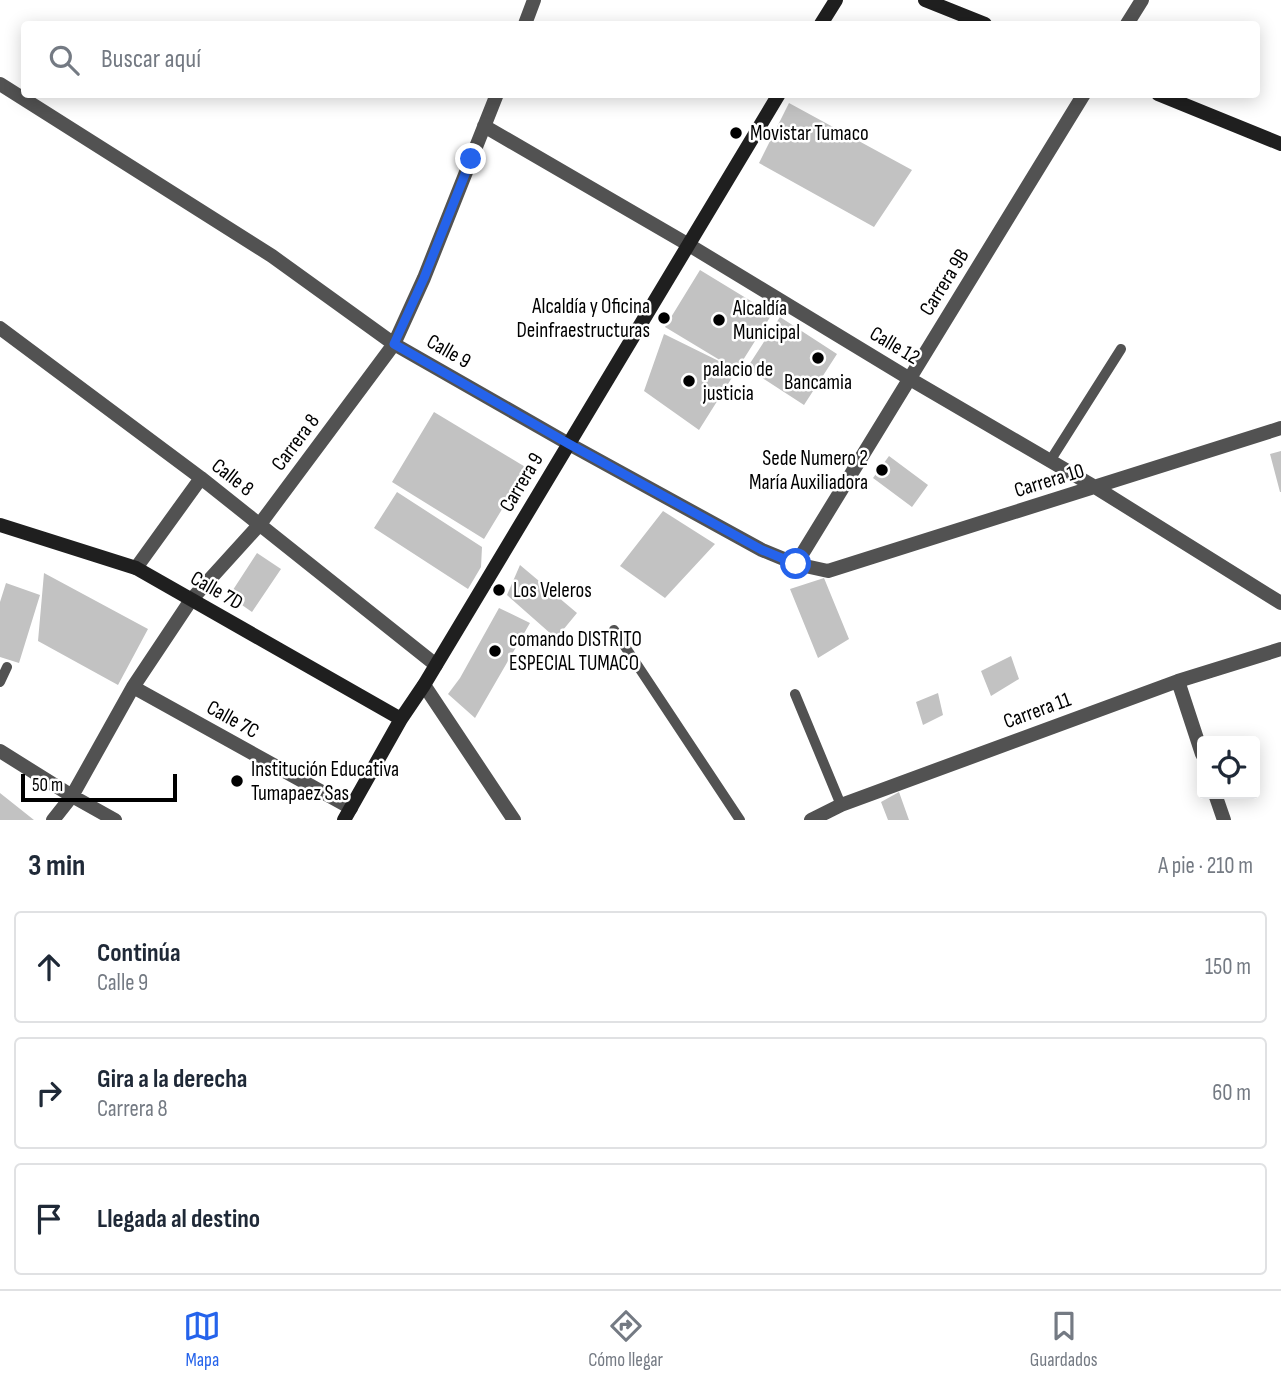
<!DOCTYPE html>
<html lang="es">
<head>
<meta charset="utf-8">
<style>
	body { margin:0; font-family:"Sofia Sans Condensed",sans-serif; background:#f2f2f3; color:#1f2937 }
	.controls { position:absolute; right:21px; bottom:21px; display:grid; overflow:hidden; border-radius:7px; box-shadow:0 4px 18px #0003 }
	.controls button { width:63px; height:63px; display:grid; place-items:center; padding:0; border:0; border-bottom:2px solid #e0e1e3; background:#fff; color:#1f2937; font:35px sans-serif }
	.scale { position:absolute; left:21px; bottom:18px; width:156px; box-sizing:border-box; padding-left:7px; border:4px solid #000; border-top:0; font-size:19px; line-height:24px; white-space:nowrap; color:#000; -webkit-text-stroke:5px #fff; paint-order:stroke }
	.stop { position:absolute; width:21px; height:21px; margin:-16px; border:5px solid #2563eb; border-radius:50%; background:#fff }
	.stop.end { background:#2563eb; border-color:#fff; box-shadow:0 2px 7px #0008 }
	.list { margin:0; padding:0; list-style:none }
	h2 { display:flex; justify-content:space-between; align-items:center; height:91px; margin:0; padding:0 28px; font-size:30px }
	h2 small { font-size:23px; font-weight:400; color:#747a83 }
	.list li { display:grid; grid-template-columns:46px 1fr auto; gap:21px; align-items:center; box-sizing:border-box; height:112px; margin:0 14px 14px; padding:0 14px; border:2px solid #e0e1e3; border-radius:7px }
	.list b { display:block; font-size:26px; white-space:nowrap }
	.list p { margin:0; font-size:23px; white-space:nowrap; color:#747a83 }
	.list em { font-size:23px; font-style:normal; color:#747a83 }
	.icon { flex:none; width:38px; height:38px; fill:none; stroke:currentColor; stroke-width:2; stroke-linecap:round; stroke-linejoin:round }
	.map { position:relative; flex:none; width:1281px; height:820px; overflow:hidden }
	.search { position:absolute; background:#fff; box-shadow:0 4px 18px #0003; left:21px; right:21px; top:21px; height:77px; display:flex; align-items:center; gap:18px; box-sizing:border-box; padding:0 24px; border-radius:7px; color:#747a83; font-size:26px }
	.sheet { height:469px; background:#fff }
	nav { display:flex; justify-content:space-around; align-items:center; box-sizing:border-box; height:98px; border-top:2px solid #e0e1e3; background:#fff; font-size:19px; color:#747a83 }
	nav a { display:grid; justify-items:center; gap:4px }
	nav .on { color:#2563eb }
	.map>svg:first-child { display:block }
	.building { fill:#c2c2c2 }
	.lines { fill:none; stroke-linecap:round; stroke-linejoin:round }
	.service { stroke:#525252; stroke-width:10 }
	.minor { stroke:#525252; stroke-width:14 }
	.tertiary { stroke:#525252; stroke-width:14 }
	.secondary { stroke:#1f1f1f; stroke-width:14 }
	.route { stroke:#2563eb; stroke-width:9 }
	.poi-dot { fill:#000; stroke:#fff; stroke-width:2.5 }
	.labels { text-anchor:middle; stroke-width:5; stroke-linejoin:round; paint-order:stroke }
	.poi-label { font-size:21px; fill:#000; stroke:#fff; text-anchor:start }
	.street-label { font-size:21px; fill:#000; stroke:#fff }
</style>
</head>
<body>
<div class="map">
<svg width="1281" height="820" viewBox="0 0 1281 820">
	<rect width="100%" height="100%" fill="#fff"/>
	<path class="building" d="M789 103 912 170 874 227 759 163Z
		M700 270 772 314 699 430 644 391 664 334 733 368 665 327Z
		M780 317 837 354 804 405 747 368Z
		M434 412 527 468 484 539 392 482Z
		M1281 451V492H1280L1270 454Z
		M889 456 928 485 912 507 873 478Z
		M397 492 482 547 481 567 468 589 374 528Z
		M663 511 715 544 665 598 620 566Z
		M257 553 281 569 252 612 229 596Z
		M520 565 577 613 563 630 559 641 507 595Z
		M44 573 148 629 118 685 38 641Z
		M824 578 849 639 818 658 790 589Z
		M6 583 40 595 19 663 0 657V602Z
		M499 608 530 623 475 718 448 694 460 678Z
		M1011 656 1019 679 991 696 981 671Z
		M938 693 943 715 923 725 916 702Z
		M899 792 909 820H888L881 802Z
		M0 793 34 820H0Z"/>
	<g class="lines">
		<path class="service" d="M1050 461 1121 349
			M614 630 740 820
			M0 682 7 667
			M795 694 841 805"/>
		<path class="minor" d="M525 24 534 0
			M1127 24 1142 0
			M0 84 272 256 394 344 569 444 762 550 796 564 828 571 1281 428
			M484 126 689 245 910 379 1095 487 1281 603
			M0 328 201 478 436 665
			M796 564 1084 94
			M136 568 201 478
			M1178 681 1202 754
			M133 687 351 808
			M0 751 72 796 115 820
			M1215 794 1224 820
			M53 820 72 796 133 687 191 600 260 524 394 344 424 278 497 94
			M811 820 841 805 1178 681 1281 649"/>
		<path class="tertiary" d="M424 685 514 820"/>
		<path class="secondary" d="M925 0 985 24
			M821 24 836 0
			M1158 94 1281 144
			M0 525 136 568 401 719
			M344 820 401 719 424 685 779 94"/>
	</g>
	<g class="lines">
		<path class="route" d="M471 159 424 278 394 344 569 444 762 550 796 564"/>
	</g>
	<g class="poi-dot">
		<circle cx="736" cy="133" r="7"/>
		<circle cx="664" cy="318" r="7"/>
		<circle cx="719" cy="320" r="7"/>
		<circle cx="818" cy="358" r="7"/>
		<circle cx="689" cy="381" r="7"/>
		<circle cx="882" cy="470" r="7"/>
		<circle cx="499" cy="590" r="7"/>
		<circle cx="495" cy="651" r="7"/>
		<circle cx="237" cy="781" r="7"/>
	</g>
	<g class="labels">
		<g class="poi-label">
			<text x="750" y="140">Movistar Tumaco</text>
			<text x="650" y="313" text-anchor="end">Alcaldía y Oficina<tspan x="650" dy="24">Deinfraestructuras</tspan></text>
			<text x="733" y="315">Alcaldía<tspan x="733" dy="24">Municipal</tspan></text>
			<text x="703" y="376">palacio de<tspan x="703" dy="24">justicia</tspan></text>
			<text x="818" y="389" text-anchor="middle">Bancamia</text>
			<text x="868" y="465" text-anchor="end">Sede Numero 2<tspan x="868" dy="24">María Auxiliadora</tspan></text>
			<text x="513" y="597">Los Veleros</text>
			<text x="509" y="646">comando DISTRITO<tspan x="509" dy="24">ESPECIAL TUMACO</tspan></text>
			<text x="251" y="776">Institución Educativa<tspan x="251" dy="24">Tumapaez Sas</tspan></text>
		</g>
		<g class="street-label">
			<text transform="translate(944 282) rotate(-58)" y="7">Carrera 9B</text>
			<text transform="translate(895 345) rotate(31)" y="7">Calle 12</text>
			<text transform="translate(449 351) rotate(30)" y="7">Calle 9</text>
			<text transform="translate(295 442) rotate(-53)" y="7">Carrera 8</text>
			<text transform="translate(233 477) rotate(38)" y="7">Calle 8</text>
			<text transform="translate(1049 480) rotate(-17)" y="7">Carrera 10</text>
			<text transform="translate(521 482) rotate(-59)" y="7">Carrera 9</text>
			<text transform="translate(217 590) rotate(30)" y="7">Calle 7D</text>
			<text transform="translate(1037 710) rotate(-20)" y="7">Carrera 11</text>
			<text transform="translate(233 719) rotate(29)" y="7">Calle 7C</text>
		</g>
	</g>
</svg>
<div class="controls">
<button><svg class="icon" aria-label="locate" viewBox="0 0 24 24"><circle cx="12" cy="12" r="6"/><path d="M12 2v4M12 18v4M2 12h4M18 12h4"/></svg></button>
</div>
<div class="scale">50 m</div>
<div class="stop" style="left:796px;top:564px"></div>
<div class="stop end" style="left:471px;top:159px"></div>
<div class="search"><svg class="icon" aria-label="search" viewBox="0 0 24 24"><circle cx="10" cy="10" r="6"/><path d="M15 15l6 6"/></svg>Buscar aquí</div>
</div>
<section class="sheet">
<h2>3 min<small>A pie · 210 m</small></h2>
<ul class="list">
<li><svg class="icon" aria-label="ahead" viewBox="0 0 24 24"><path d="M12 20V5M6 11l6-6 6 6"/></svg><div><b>Continúa</b><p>Calle 9</p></div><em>150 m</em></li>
<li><svg class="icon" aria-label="right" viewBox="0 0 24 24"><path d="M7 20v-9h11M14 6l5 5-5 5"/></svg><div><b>Gira a la derecha</b><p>Carrera 8</p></div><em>60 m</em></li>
<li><svg class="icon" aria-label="arrive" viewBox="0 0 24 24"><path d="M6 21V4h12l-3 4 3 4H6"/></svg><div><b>Llegada al destino</b></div></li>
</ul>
</section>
<nav>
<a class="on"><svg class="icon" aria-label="map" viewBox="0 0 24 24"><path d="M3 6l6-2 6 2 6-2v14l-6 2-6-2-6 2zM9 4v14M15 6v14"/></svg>Mapa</a>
<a><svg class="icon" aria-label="directions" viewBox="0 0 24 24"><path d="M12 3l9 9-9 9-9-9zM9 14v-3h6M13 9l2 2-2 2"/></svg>Cómo llegar</a>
<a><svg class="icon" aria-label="saved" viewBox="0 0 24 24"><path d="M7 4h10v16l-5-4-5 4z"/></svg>Guardados</a>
</nav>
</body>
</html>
